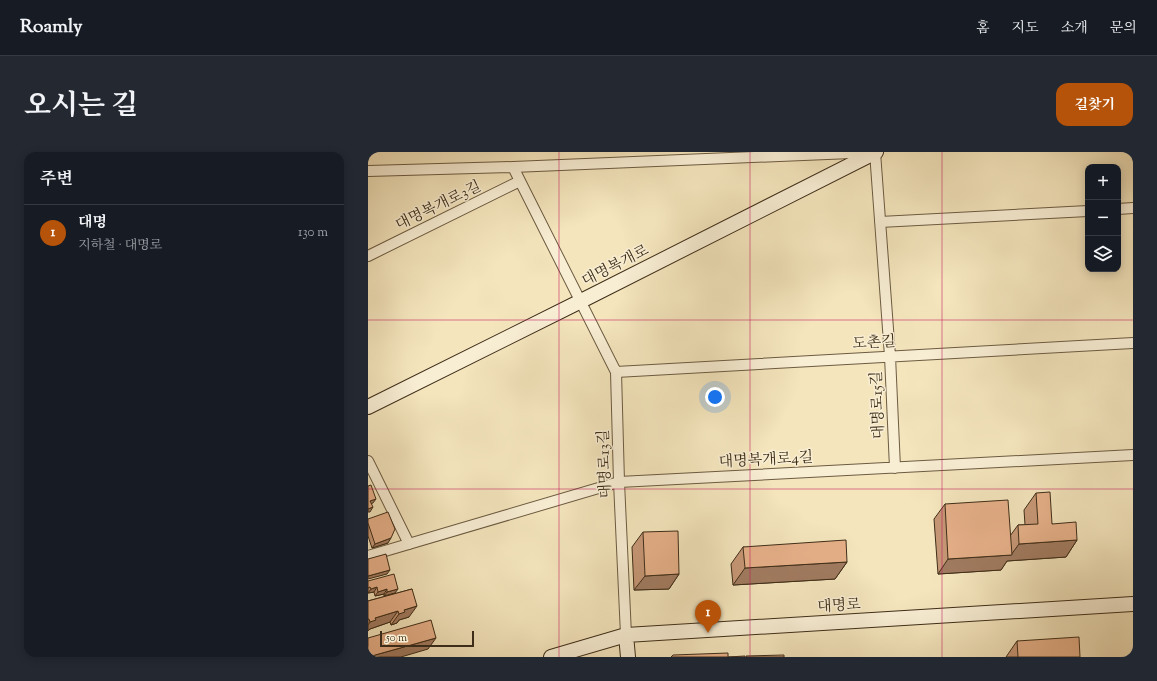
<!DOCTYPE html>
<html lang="ko">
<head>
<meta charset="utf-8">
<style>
	body { margin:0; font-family:"Sorts Mill Goudy","Noto Serif KR",serif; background:#242831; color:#f1f3f6 }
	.controls { position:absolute; right:12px; top:12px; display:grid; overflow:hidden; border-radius:8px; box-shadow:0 2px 10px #0003 }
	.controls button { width:36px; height:36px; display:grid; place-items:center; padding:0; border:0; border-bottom:1px solid #363941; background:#171b24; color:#f1f3f6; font:20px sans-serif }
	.scale { position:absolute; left:12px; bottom:10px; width:94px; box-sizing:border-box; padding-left:4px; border:2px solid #3e2d18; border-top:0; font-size:11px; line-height:14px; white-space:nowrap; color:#3e2d18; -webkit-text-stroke:3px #f8eed4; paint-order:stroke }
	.you { position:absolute; left:347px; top:245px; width:14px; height:14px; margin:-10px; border:3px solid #fff; border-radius:50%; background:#1a73e8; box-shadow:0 0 0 6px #1a73e833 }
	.badge { display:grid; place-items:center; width:26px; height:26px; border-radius:50%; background:#b45309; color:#fff; font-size:13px; font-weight:700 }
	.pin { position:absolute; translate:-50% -33px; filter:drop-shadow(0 1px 2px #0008) }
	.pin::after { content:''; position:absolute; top:21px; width:14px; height:12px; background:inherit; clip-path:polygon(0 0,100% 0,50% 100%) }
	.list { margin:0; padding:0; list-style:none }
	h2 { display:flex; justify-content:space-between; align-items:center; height:52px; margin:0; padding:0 16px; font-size:17px }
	h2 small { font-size:13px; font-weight:400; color:#9ea1a6 }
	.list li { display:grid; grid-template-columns:26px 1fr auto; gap:12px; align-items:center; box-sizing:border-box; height:56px; padding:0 16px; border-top:1px solid #363941 }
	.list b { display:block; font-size:15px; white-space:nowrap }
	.list p { margin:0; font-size:13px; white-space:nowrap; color:#9ea1a6 }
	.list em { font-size:13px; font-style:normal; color:#9ea1a6 }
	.icon { flex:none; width:22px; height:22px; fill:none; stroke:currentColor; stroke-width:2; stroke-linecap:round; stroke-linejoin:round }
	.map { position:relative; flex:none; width:765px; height:505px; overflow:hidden; border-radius:12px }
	header { display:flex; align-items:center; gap:24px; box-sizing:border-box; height:56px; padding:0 20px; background:#171b24; border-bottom:1px solid #363941 }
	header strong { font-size:19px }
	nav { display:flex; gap:22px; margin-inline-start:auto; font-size:14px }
	.intro { display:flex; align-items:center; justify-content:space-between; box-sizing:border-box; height:96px; padding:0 24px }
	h1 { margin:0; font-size:28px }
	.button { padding:10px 18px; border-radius:12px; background:#b45309; color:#fff; font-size:14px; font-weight:700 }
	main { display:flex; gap:24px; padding:0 24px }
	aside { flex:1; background:#171b24; border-radius:12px; box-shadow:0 2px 10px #0003 }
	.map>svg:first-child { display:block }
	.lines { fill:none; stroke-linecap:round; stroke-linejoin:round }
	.street-casing { stroke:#6c5b41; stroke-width:12 }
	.secondary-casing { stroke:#3e2d18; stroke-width:16 }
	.street { stroke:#f8eed4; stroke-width:10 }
	.secondary { stroke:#f8eed4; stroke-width:14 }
	.wall { fill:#c69776; stroke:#3e2d18 }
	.shaded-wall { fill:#a17b60; stroke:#3e2d18 }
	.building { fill:#e6b089; stroke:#3e2d18 }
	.grid { fill:none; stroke:#c2185b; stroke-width:1; stroke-opacity:0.55 }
	.labels { text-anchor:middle; stroke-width:3; stroke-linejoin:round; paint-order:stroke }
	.street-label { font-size:15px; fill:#3e2d18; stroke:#f8eed4 }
</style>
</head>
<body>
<header>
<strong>Roamly</strong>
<nav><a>홈</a><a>지도</a><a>소개</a><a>문의</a></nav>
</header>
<div class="intro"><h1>오시는 길</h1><a class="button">길찾기</a></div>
<main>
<aside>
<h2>주변<small></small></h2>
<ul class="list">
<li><span class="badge">1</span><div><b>대명</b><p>지하철 · 대명로</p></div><em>130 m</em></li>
</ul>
</aside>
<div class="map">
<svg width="765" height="505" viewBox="0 0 765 505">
	<rect width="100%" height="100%" fill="#f4e5bd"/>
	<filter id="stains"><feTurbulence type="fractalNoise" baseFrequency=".005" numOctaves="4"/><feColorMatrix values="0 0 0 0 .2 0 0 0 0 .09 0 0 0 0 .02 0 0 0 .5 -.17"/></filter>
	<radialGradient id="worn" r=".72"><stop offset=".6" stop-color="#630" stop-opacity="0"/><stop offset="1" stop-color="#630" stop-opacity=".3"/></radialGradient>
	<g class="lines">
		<g class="street-casing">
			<path id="street" d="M145 15 248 220 251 330 258 483
				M0 19 145 15 507 0 522 204 527 316
				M750 57 765 56
				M512 70 720 59
				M0 104 152 29
				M248 220 765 191
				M0 309 41 392
				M0 404 251 330 765 303"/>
		</g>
		<g class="secondary-casing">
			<path id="secondary" d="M0 255 213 149 508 0
				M258 483 260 505
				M183 505 258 483 765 452"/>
		</g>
		<use href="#street" class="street"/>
		<use href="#secondary" class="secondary"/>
	</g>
	<path class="wall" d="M668 341 684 372 709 388 698 405 639 409 633 418 570 422 566 367 577 352 642 384 650 373H657L656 358Z
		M0 367 20 391 4 396 0 384Z
		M275 380 311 422 301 437 266 438 264 395Z
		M375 395 479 410 467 427 365 433 363 412Z
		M0 429 27 441 16 444V442L7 444 6 440 0 441Z
		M44 437 41 465 31 468 29 471 23 473 22 470 2 477 0 479V449Z
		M649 489 712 505H638Z"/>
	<path class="shaded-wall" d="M8 347 5 351 0 353 2 349Z
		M5 355 2 360H0V357Z
		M23 386 20 391 4 396 7 392Z
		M709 388 698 405 639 409 633 418 570 422 580 407 643 403 651 392Z
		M479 410 467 427 365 433 377 416Z
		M22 418 19 422 0 427V424Z
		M311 422 301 437 266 438 277 424Z
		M9 435 6 440 0 441 3 437Z
		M19 437 16 442 7 444 10 440Z
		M30 437 27 441 16 444 19 440Z
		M49 454 41 465 31 468 29 471 23 473 31 462 36 458Z
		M30 459 22 470 2 477 0 479V473L2 470 7 466Z
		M68 486 60 497 33 505H0Z"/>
	<path class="building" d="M3 333 8 347 2 349 5 355 0 357V334Z
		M682 340 684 372 708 370 709 388 651 392 650 373 670 372 668 341Z
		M640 348 644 403 580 407 577 352Z
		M20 360 27 377 23 386 7 392 0 371V367Z
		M310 379 311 422 277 424 275 380Z
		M478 388 479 410 377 416 375 395Z
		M18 402 22 418 0 424V407Z
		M26 422 30 437 19 440V437L10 440 9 435 3 437 2 435 0 436V429Z
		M44 437 49 454 36 458 37 460 31 462 30 459 7 466 8 468 2 470 1 467H0V449Z
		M63 468 68 486 0 505V486Z
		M711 485 712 505H650L649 489Z
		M360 501V505H303L305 503Z
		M416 503V505H378V504Z
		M377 504V505H360Z"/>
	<path class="grid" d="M191 0V505M382 0V505M574 0V505M0 168H765M0 337H765"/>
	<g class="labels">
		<g class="street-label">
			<text transform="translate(70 53) rotate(-26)" y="5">대명복개로3길</text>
			<text transform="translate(247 113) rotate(-27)" y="5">대명복개로</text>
			<text transform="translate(506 190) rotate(-3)" y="5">도촌길</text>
			<text transform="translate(509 253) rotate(-92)" y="5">대명로15길</text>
			<text transform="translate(398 307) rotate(-3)" y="5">대명복개로4길</text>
			<text transform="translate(236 312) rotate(-92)" y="5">대명로13길</text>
			<text transform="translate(471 453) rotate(-3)" y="5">대명로</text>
		</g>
	</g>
	<rect width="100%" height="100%" filter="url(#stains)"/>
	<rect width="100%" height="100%" fill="url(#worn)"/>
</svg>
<div class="controls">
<button>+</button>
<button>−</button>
<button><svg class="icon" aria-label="layers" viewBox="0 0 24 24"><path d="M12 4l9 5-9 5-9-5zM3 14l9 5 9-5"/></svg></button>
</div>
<div class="scale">50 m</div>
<div class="you"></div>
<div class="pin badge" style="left:340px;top:481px">1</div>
</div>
</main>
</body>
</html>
